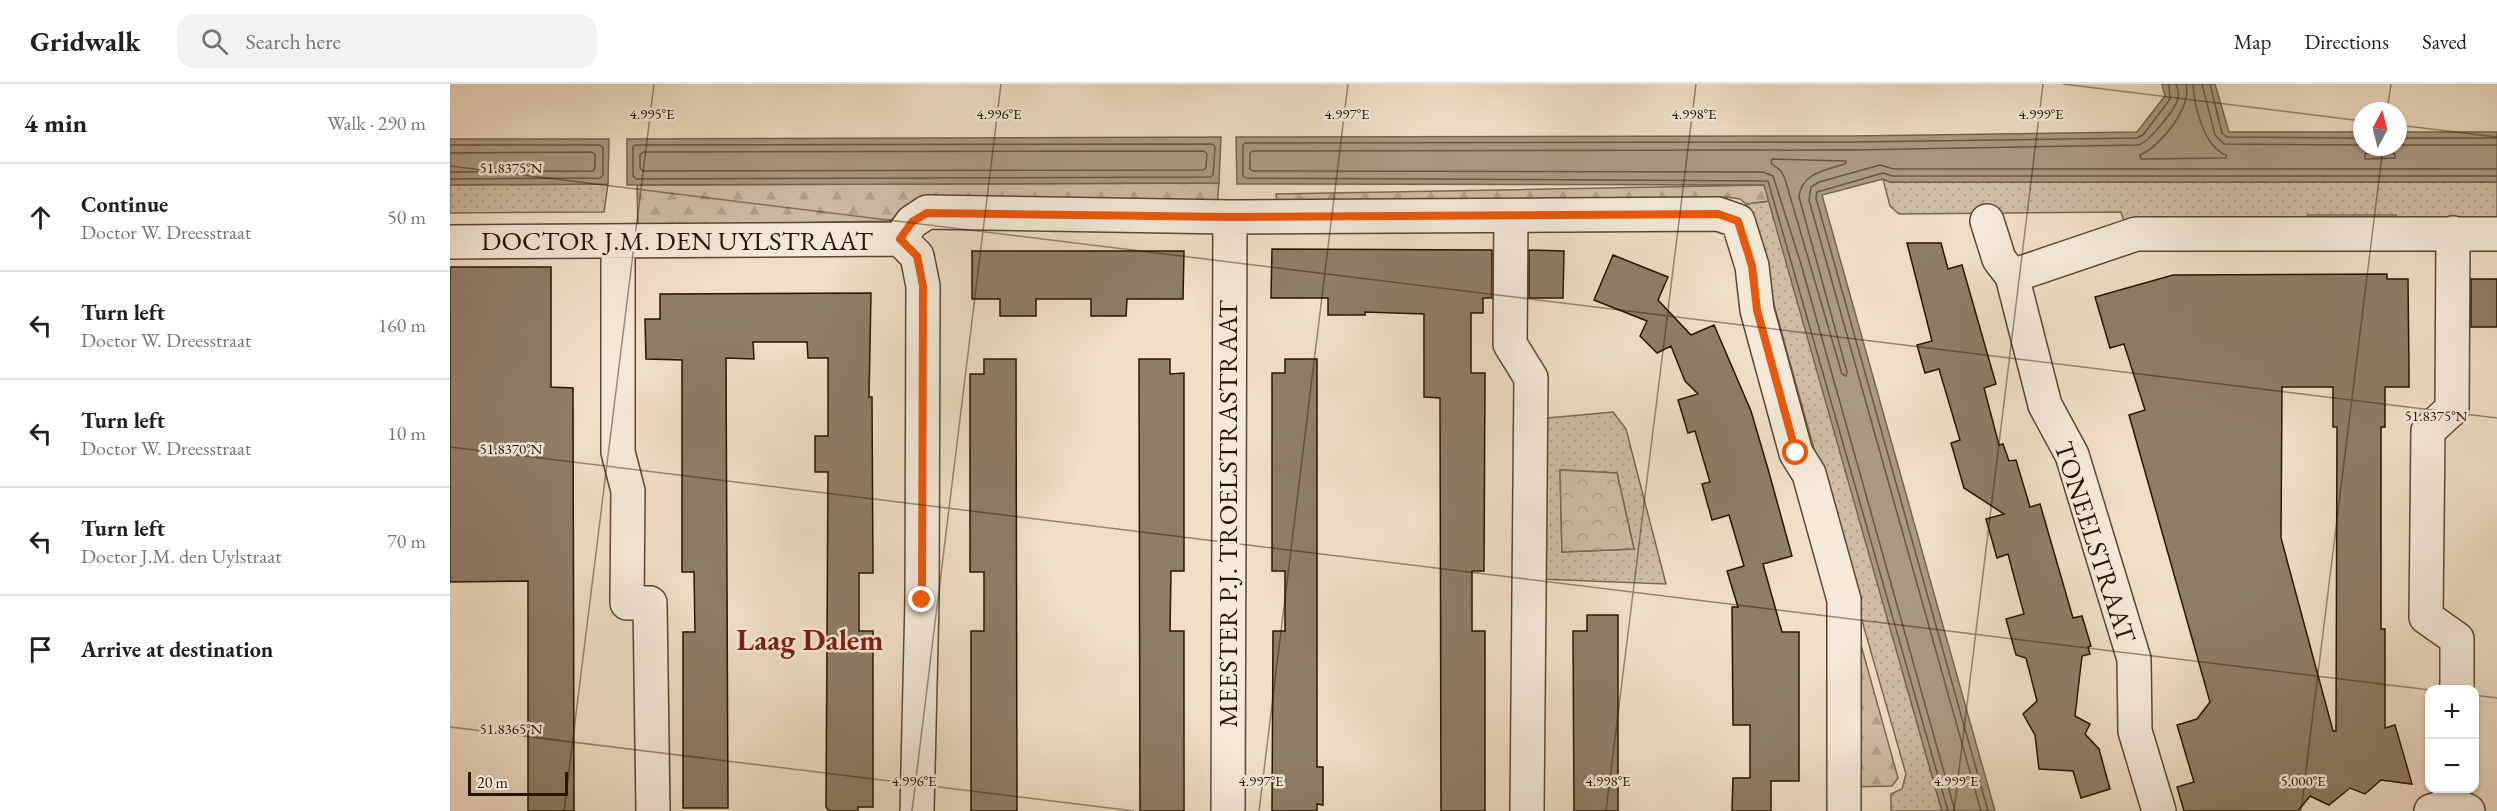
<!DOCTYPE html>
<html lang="en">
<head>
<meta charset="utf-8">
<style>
	body { margin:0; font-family:"EB Garamond",serif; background:#f2f2f2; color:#202124 }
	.controls { position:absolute; right:18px; bottom:18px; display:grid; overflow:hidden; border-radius:12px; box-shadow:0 2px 4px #0004 }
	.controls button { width:54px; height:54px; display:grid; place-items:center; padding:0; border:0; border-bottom:2px solid #e0e0e0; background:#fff; color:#202124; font:30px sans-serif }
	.compass { position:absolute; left:1903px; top:18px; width:54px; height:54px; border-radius:50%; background:#fff; box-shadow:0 2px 4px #0004; rotate:7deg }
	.scale { position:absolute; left:18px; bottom:15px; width:100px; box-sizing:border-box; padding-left:6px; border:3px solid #281401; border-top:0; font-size:16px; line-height:21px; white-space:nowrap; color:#281401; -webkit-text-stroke:4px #f5ead9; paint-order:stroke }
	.stop { position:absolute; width:18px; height:18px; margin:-14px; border:4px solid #ea580c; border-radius:50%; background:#fff }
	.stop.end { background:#ea580c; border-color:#fff; box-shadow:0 2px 6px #0008 }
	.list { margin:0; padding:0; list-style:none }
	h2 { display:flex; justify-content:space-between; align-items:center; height:78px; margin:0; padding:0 24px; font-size:26px }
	h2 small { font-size:20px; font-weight:400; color:#757577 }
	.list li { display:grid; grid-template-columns:39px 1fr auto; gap:18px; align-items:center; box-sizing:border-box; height:108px; padding:0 24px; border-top:2px solid #e0e0e0 }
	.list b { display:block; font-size:22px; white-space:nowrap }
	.list p { margin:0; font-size:20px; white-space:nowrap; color:#757577 }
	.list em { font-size:20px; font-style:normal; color:#757577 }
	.icon { flex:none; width:33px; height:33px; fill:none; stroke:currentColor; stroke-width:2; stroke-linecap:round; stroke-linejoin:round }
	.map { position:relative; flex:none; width:2047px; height:727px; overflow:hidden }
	header { display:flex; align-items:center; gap:36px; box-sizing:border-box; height:84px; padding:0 30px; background:#fff; border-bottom:2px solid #e0e0e0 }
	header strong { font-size:28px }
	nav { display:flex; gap:33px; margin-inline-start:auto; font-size:21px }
	.search { width:420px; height:54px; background:#f2f2f2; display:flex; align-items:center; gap:15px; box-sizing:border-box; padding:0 21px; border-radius:18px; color:#757577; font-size:22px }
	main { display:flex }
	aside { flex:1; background:#fff }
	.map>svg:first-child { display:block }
	.grass { fill:url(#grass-dots); stroke:#7b6852; stroke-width:1.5; fill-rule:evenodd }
	.forest { fill:url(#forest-firs); stroke:#7b6852; stroke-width:1.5 }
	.park { fill:url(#park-crowns); stroke:#7b6852; stroke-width:1.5 }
	.water { fill:#ac9982; stroke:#77644e; stroke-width:1.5 }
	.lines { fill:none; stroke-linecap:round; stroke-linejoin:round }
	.shore { stroke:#6a5642; stroke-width:1.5 }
	.building { fill:#907d67; stroke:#281401; stroke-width:1.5; fill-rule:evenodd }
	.minor-casing { stroke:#5a4632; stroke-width:36 }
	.minor { stroke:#f5ead9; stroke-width:33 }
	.route { stroke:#ea580c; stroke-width:8 }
	.ticks { fill:none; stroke:#281401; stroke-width:1.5; stroke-opacity:0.45 }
	.labels { text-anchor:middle; stroke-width:5; stroke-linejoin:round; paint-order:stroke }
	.street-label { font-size:27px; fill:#281401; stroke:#f5ead9 }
	.quarter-label { font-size:30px; font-weight:bold; fill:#7a1f14; stroke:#f5ead9 }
	.ticks-label { font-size:15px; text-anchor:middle; fill:#281401; stroke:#f5ead9; stroke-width:5; stroke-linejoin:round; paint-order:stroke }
</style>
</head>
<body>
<header>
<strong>Gridwalk</strong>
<div class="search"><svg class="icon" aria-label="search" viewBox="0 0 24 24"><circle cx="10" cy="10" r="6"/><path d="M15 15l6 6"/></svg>Search here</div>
<nav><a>Map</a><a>Directions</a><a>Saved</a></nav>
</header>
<main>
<aside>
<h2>4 min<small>Walk · 290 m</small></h2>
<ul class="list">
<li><svg class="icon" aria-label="ahead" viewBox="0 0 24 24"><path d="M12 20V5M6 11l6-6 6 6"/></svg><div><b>Continue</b><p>Doctor W. Dreesstraat</p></div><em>50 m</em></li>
<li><svg class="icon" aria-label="left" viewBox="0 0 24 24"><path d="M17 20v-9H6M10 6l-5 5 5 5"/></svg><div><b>Turn left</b><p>Doctor W. Dreesstraat</p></div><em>160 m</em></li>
<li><svg class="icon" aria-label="left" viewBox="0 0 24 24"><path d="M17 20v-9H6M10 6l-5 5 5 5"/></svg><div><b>Turn left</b><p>Doctor W. Dreesstraat</p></div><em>10 m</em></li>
<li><svg class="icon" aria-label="left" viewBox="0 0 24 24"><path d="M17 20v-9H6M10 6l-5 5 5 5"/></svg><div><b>Turn left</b><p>Doctor J.M. den Uylstraat</p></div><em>70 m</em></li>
<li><svg class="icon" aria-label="arrive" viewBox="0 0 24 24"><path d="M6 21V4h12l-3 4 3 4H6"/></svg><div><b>Arrive at destination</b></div></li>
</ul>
</aside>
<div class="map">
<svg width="2047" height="727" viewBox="0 0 2047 727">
	<defs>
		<pattern id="grass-dots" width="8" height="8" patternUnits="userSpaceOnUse" patternTransform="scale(1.5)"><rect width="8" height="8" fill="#cebca4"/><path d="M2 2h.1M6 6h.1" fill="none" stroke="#b1a18b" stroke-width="1.8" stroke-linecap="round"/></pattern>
		<pattern id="forest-firs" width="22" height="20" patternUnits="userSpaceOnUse" patternTransform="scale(1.5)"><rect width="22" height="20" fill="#cebca4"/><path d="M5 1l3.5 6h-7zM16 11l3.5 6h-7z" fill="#b1a18b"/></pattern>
		<pattern id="park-crowns" width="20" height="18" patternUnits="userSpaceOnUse" patternTransform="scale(1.5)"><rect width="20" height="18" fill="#cebca4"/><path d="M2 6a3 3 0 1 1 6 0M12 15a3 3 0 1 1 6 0" fill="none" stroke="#b1a18b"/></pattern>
	</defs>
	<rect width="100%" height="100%" fill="#f0dec5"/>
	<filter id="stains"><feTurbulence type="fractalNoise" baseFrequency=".00333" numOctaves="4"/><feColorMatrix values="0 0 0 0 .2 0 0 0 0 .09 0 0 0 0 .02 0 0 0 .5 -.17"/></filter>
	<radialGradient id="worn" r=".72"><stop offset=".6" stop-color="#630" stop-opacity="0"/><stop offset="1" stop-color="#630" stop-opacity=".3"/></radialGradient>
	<path class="grass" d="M1433 95 1440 98H2047V140H1948L1946 131H1858L1852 140 1674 137 1671 128 1449 130 1440 122Z
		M158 100 154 128 0 129V101Z
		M1319 117 1339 184 1492 727H1441V710L1452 705 1456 690 1409 526C1413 513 1411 506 1401 498L1296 120Z
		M1163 328 1176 345 1216 500 1089 495 1092 386 1098 334ZM1110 386 1167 389 1184 465 1112 468Z"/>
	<path class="forest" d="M769 99 767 122 466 119 439 137 188 142 187 101Z
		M1314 101 1319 117 1296 120 1290 115 1276 113 827 119 826 110Z
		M1406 543 1448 694 1442 702 1402 703Z"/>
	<path class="park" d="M1110 386 1167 389 1184 465 1112 468Z"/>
	<path class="water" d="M1712 0H1765L1779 48H1912V63H1948V48H2047V98H1440L1433 95 1372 111 1545 727H1492L1314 101 787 100 786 53 1403 52 1687 48 1715 12Z
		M771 53 769 99 177 101V55Z
		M0 55H159L158 100 0 101Z"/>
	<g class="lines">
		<path class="shore" d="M1736 0C1742 23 1711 62 1690 71L1691 75 1776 74V71C1754 63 1744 22 1743 0
			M1752 0 1765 51 1774 60 1912 61
			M1760 0 1772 49 1777 53 1912 54
			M1948 54H2047
			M762 60 765 63 763 91 760 93 186 95 183 92V63L185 61Z
			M0 61H150L153 64V91L150 94 0 95
			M1948 61H2047
			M1928 63 1915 70V75L1945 74V70L1932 63
			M754 67 757 70 756 84 753 86 193 87 190 84V71L193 68Z
			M0 69 142 68 145 71V84L143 87 0 88
			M1322 75 1396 77 1395 80C1376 86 1351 89 1349 113L1397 288 1396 292 1392 290 1335 95 1331 87 1321 79Z
			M1498 727 1318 97 796 94 793 92V61L795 59 1403 58 1687 54 1693 51 1720 15 1719 0
			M1505 727 1351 180 1323 92 1313 88 803 87 800 85V69L803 67 1403 66 1688 61C1698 59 1726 25 1728 14 1729 9 1728 5 1726 0
			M1531 727 1359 116 1361 103 1369 98 1430 81 1444 85H2047
			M1538 727 1366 114 1367 108 1433 89 1443 92H2047"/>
	</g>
	<path class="building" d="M1457 159H1491L1498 185 1512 181 1546 300 1534 304 1549 361 1553 360 1559 377 1566 376 1580 423 1590 420 1623 534 1632 532 1641 562 1638 563 1640 570 1632 572 1625 632 1640 640 1635 650 1649 665 1660 705 1631 714 1623 687 1589 685 1585 651 1573 630 1587 617 1576 574 1566 571 1556 535 1574 530 1558 470 1547 474 1536 435 1554 430 1514 404 1501 359 1510 356 1489 285 1475 289 1467 261 1482 257Z
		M822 165 1042 166V214H1033V229H1021V289H1035L1034 487H1022V547H1035V727H991L990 314 974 313V230L915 228V231H878V214H821Z
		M1079 166 1114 167 1113 214H1079Z
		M522 167H734L733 215H677L676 232H641V215H586V232H550V215H522Z
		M1163 171 1218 193 1208 216 1241 251 1264 241 1301 327 1318 385 1342 472 1313 480 1332 548H1349V697H1321V727H1282L1283 694H1300V641H1283L1282 523H1288L1277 487 1294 482 1279 431 1262 436 1252 400 1260 398 1245 347 1238 349 1228 316 1248 310 1235 297 1221 262 1207 269 1190 252 1197 237 1144 216Z
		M0 183H101V303L123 304 124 727H78V497L0 498Z
		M1937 190V195H1958L1959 287V303H1935V343H1931V545H1935V644L1945 641 1962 700 1931 696 1915 710 1900 704 1879 721 1860 712 1848 727H1734L1727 703 1744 698 1727 641 1747 635 1760 618 1679 331 1695 326 1674 260 1660 264 1645 213 1723 191ZM1832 303H1883V343H1887L1886 647H1883L1831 454Z
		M2021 195H2047V243H2021Z
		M421 209 419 313H422L423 489H409V547H423V723H408V727H379L376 723 378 388H365V352H378V274H358L357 258H303L304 275 276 274 278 724H233V548H245L244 488H232V276L196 275 195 235H210V210Z
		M534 275H566L567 727H521V547H534V488H520V290H534Z
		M689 275H720V290L734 289V487H721L720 547H734V727H690Z
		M835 275H867V683H873V721L867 720V727H822L823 547H835V487H822V289H835Z
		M1137 531H1168V727H1124L1123 547H1137Z"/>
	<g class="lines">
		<g class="minor-casing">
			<path id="minor" d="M1061 132 1060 260 1081 294 1077 727
				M1537 137 1549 175 1562 192
				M2003 149 2002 325 1978 347 1976 533 2007 555V606
				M450 155 462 138 477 128 780 133 1268 130 1288 137 1302 182 1307 226 1346 369 1359 390 1394 516V727
				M0 158 450 155 467 172 473 202 472 516 467 727
				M168 158V368L178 407 177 519H200L203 727
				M778 727 780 133
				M1709 727 1685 647 1684 575 1622 371 1595 321 1562 192 1686 150H2047
				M1981 727 2004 720 2018 727"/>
		</g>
		<use href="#minor" class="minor"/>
	</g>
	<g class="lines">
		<path class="route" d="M472 516 473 202 467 172 450 155 462 138 477 129 780 133 1268 130 1288 137 1302 182 1307 226 1346 369"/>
	</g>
	<path class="ticks" d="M1613 0 1912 37M1937 27 1941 0M1948 41 2047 53M0 82 2047 334M0 363 1980 606M2024 611 2047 614M0 643 684 727M114 727 204 0M462 727 551 0M809 727 898 0M1156 727 1246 0M1504 727 1593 0M1851 727 1933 63"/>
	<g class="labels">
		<g class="street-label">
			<text x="227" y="166">DOCTOR J.M. DEN UYLSTRAAT</text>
			<text transform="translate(778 430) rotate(-90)" y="9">MEESTER P.J. TROELSTRASTRAAT</text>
			<text transform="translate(1645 458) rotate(72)" y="9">TONEELSTRAAT</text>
		</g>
		<g class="quarter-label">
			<text x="360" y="566">Laag Dalem</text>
		</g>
	</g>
	<g class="ticks-label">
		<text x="202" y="35">4.995°E</text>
		<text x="549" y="35">4.996°E</text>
		<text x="897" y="35">4.997°E</text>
		<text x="1244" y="35">4.998°E</text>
		<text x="1591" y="35">4.999°E</text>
		<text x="61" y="89">51.8375°N</text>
		<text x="1986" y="337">51.8375°N</text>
		<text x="61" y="370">51.8370°N</text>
		<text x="61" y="650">51.8365°N</text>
		<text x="464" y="702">4.996°E</text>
		<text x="811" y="702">4.997°E</text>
		<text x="1158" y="702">4.998°E</text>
		<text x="1506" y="702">4.999°E</text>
		<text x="1853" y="702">5.000°E</text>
	</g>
	<rect width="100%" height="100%" filter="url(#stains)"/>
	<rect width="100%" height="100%" fill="url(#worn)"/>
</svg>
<div class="controls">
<button>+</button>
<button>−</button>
</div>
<svg class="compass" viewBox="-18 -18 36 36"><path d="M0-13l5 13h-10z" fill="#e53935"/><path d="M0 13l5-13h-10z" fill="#757577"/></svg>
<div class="scale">20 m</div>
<div class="stop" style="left:1346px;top:369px"></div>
<div class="stop end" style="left:472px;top:516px"></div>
</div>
</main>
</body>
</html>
